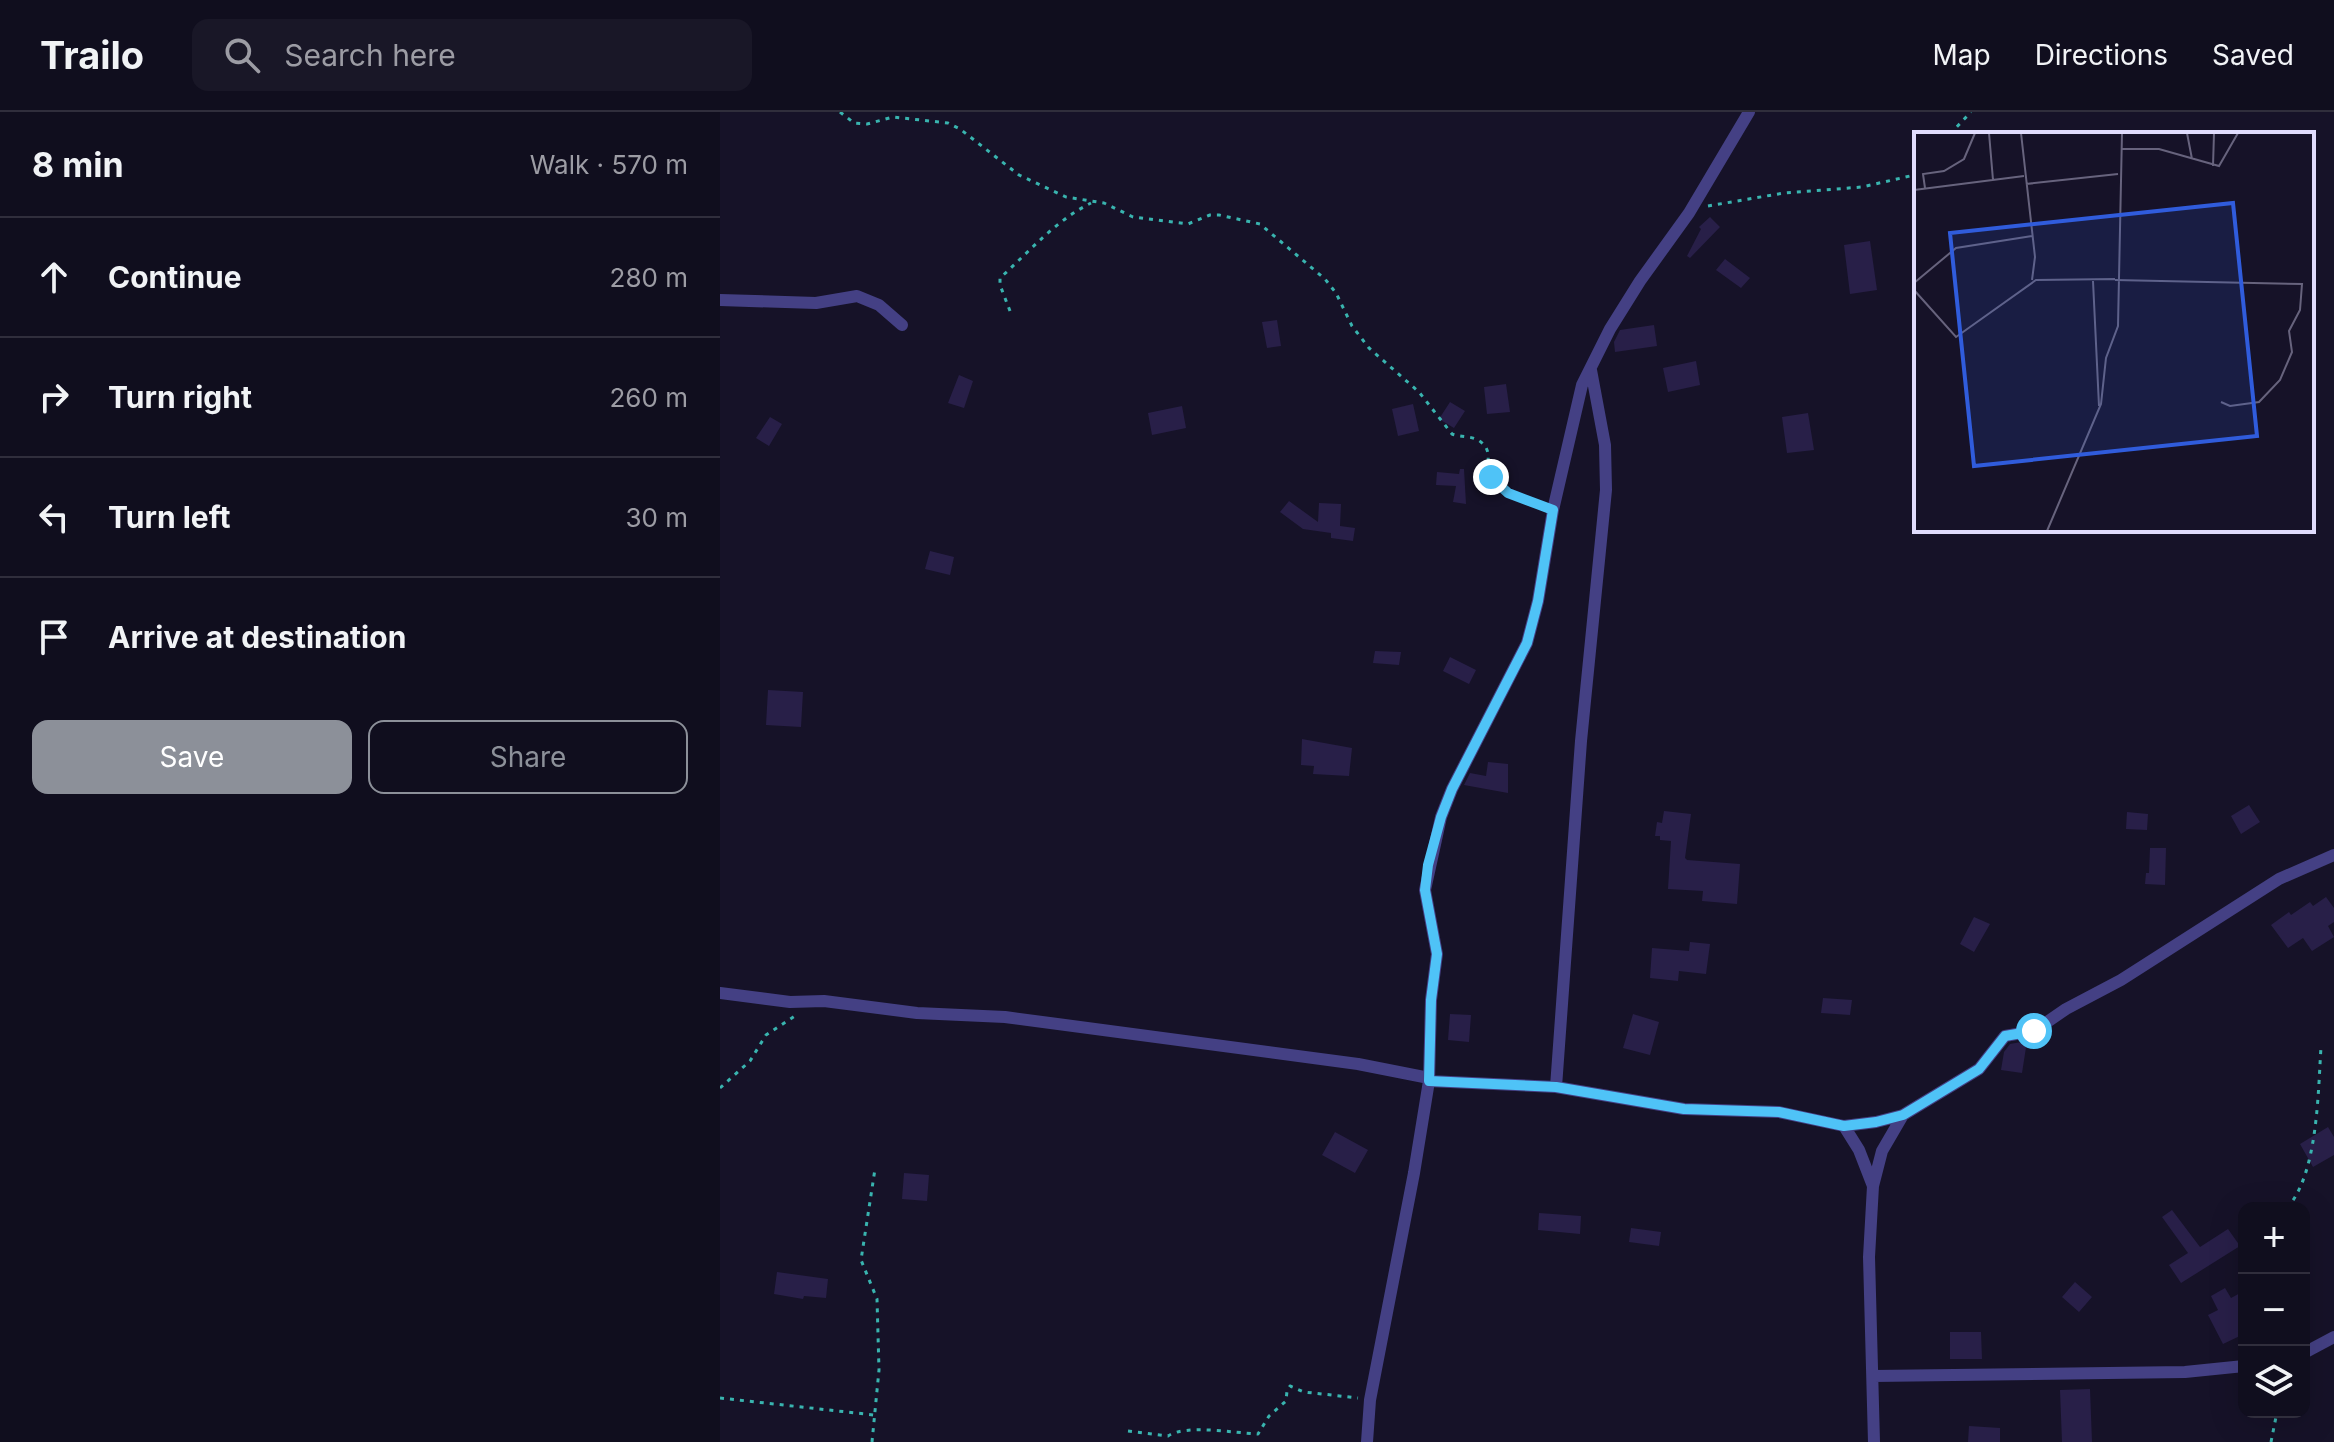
<!DOCTYPE html>
<html lang="en">
<head>
<meta charset="utf-8">
<style>
	body { margin:0; font-family:Inter,sans-serif; background:#191727; color:#f1f3f6 }
	.controls { position:absolute; right:24px; bottom:24px; display:grid; overflow:hidden; border-radius:16px; box-shadow:0 8px 32px #0002 }
	.controls button { width:72px; height:72px; display:grid; place-items:center; padding:0; border:0; border-bottom:2px solid #302e3c; background:#100e1e; color:#f1f3f6; font:40px sans-serif }
	.stop { position:absolute; width:24px; height:24px; margin:-18px; border:6px solid #4fc3f7; border-radius:50%; background:#fff }
	.stop.end { background:#4fc3f7; border-color:#fff; box-shadow:0 2px 8px #0008 }
	.list { margin:0; padding:0; list-style:none }
	h2 { display:flex; justify-content:space-between; align-items:center; height:104px; margin:0; padding:0 32px; font-size:34px }
	h2 small { font-size:26px; font-weight:400; color:#9c9ca4 }
	.list li { display:grid; grid-template-columns:52px 1fr auto; gap:24px; align-items:center; box-sizing:border-box; height:120px; padding:0 32px; border-top:2px solid #302e3c }
	.list b { display:block; font-size:30px; white-space:nowrap }
	.list em { font-size:26px; font-style:normal; color:#9c9ca4 }
	.actions { display:flex; gap:16px; padding:24px 32px }
	.actions a { flex:1; padding:18px 0; border:2px solid #8c9099; border-radius:16px; text-align:center; font-size:28px; color:#8c9099 }
	.actions .main { background:#8c9099; color:#fff }
	.icon { flex:none; width:44px; height:44px; fill:none; stroke:currentColor; stroke-width:2; stroke-linecap:round; stroke-linejoin:round }
	.map { position:relative; flex:none; width:1614px; height:1330px; overflow:hidden }
	header { display:flex; align-items:center; gap:48px; box-sizing:border-box; height:112px; padding:0 40px; background:#100e1e; border-bottom:2px solid #302e3c }
	header strong { font-size:38px }
	nav { display:flex; gap:44px; margin-inline-start:auto; font-size:28px }
	.search { width:560px; height:72px; background:#191727; display:flex; align-items:center; gap:20px; box-sizing:border-box; padding:0 28px; border-radius:16px; color:#9c9ca4; font-size:30px }
	main { display:flex }
	aside { flex:1; background:#100e1e }
	.map>svg:first-child { display:block }
	.building { fill:#281f48 }
	.lines { fill:none; stroke-linecap:round; stroke-linejoin:round }
	.path { stroke:#39b4af; stroke-width:3; stroke-dasharray:4 6; stroke-linecap:butt }
	.street { stroke:#444084; stroke-width:12 }
	.route { stroke:#4fc3f7; stroke-width:10 }
	.inset-road { fill:none; stroke:#67637d; stroke-width:2 }
	.view { fill:#305cdc; fill-opacity:0.15; stroke:#305cdc; stroke-width:4 }
	.inset-edge { fill:none; stroke:#e0dcfd; stroke-width:4 }
</style>
</head>
<body>
<header>
<strong>Trailo</strong>
<div class="search"><svg class="icon" aria-label="search" viewBox="0 0 24 24"><circle cx="10" cy="10" r="6"/><path d="M15 15l6 6"/></svg>Search here</div>
<nav><a>Map</a><a>Directions</a><a>Saved</a></nav>
</header>
<main>
<aside>
<h2>8 min<small>Walk · 570 m</small></h2>
<ul class="list">
<li><svg class="icon" aria-label="ahead" viewBox="0 0 24 24"><path d="M12 20V5M6 11l6-6 6 6"/></svg><div><b>Continue</b></div><em>280 m</em></li>
<li><svg class="icon" aria-label="right" viewBox="0 0 24 24"><path d="M7 20v-9h11M14 6l5 5-5 5"/></svg><div><b>Turn right</b></div><em>260 m</em></li>
<li><svg class="icon" aria-label="left" viewBox="0 0 24 24"><path d="M17 20v-9H6M10 6l-5 5 5 5"/></svg><div><b>Turn left</b></div><em>30 m</em></li>
<li><svg class="icon" aria-label="arrive" viewBox="0 0 24 24"><path d="M6 21V4h12l-3 4 3 4H6"/></svg><div><b>Arrive at destination</b></div></li>
</ul>
<div class="actions"><a class="main">Save</a><a>Share</a></div>
</aside>
<div class="map">
<svg width="1614" height="1330" viewBox="0 0 1614 1330">
	<rect width="100%" height="100%" fill="#161228"/>
	<path class="building" d="M990 105 1000 115 970 146 967 144 981 117 979 115Z
		M1150 129 1157 178 1130 182 1124 133Z
		M1005 147 1030 166 1021 176 996 158Z
		M557 208 561 234 547 236 542 210Z
		M934 213 937 234 895 240 894 230 900 218Z
		M976 249 980 273 948 280 943 256Z
		M239 263 253 269 244 296 228 291Z
		M786 272 790 300 767 302 764 275Z
		M730 290 745 299 734 316 719 307Z
		M693 292 699 319 678 324 672 297Z
		M462 294 466 316 432 323 428 301Z
		M1088 301 1094 338 1067 341 1062 305Z
		M50 305 62 312 49 334 36 326Z
		M740 357H744L746 392 733 390 736 374 716 373 717 360 739 362Z
		M569 389 598 410 599 391 621 392 620 414 635 416 633 429 611 426V421L583 417 560 400Z
		M210 439 234 445 230 463 205 457Z
		M655 539 681 540 679 553 653 551Z
		M730 545 756 558 749 572 723 559Z
		M48 578 83 580 81 615 46 613Z
		M582 627 632 636 629 664 593 662 594 654 581 653Z
		M768 650 788 652V681L744 673 750 661 766 664Z
		M1529 693 1540 710 1521 722 1511 704Z
		M944 699 971 702 965 746 967 748 1020 752 1017 792 982 789 983 779 948 777 951 729 940 728V724H935L937 710 942 711Z
		M1407 700 1428 702 1427 718 1406 717Z
		M1430 736H1446L1445 773 1425 772 1426 761H1429Z
		M1606 785 1614 796V810L1608 814 1614 825 1592 839 1583 826 1568 836 1551 813 1569 800 1571 803 1590 790 1593 794Z
		M1254 805 1270 812 1254 840 1240 832Z
		M970 830 990 832 986 862 959 859 958 869 930 866 932 836 969 839Z
		M1103 886 1132 888 1130 903 1101 901Z
		M730 902 751 903 749 930 728 928Z
		M913 902 939 910 930 943 903 936Z
		M1307 929 1302 961 1281 958 1284 940 1290 932Z
		M1608 1015 1614 1025V1043L1593 1055 1580 1032Z
		M615 1020 648 1038 635 1061 602 1043Z
		M184 1061 209 1063 207 1089 182 1087Z
		M1452 1098 1480 1135 1508 1117 1520 1134 1461 1171 1449 1153 1468 1141 1442 1105Z
		M819 1101 861 1104 860 1122 818 1118Z
		M911 1116 941 1120 939 1134 909 1130Z
		M57 1160 108 1167 106 1186 84 1184 83 1187 54 1182Z
		M1355 1170 1372 1185 1359 1200 1342 1185Z
		M1505 1176 1511 1186 1524 1179V1222L1503 1232 1488 1203 1498 1198 1491 1184Z
		M1230 1220H1261L1262 1247H1230Z
		M1370 1277 1372 1330H1342L1340 1278Z
		M1249 1314 1280 1316V1330H1248Z"/>
	<g class="lines">
		<path class="path" d="M120 0 134 11 147 12 173 5 228 11 240 17 299 63 346 85 384 91 413 105 468 112 490 103H499L540 112 605 167 616 181 632 214 649 236 699 280 732 322C742 326 754 323 762 331 770 338 768 345 768 355 770 380 803 387 822 394
			M1230 22 1251 0
			M988 94 1064 81 1142 75 1190 64 1196 59
			M290 199 280 173V166C310 139 335 109 371 91
			M0 976 30 949 46 923 75 904
			M1567 1096C1598 1062 1598 980 1601 935
			M0 1286 154 1303
			M408 1319 448 1324C465 1312 515 1321 538 1322L549 1304 566 1289 567 1279 570 1274 584 1280 638 1286
			M152 1330 159 1258 157 1187 141 1148 155 1057
			M1551 1330 1557 1300"/>
		<path class="street" d="M0 188 96 191 137 184 159 193 182 213
			M0 881 70 890 104 889 197 901 285 905 638 952 709 966
			M709 969 836 975 964 997 1059 1000 1124 1014 1156 1010 1183 1003 1259 957 1285 924 1314 919 1346 897 1401 868 1559 767 1614 743
			M836 975 861 629 886 378 885 333 871 258
			M1124 1014 1139 1038 1153 1074
			M1584 1241 1614 1225
			M1153 1264 1465 1260 1524 1254
			M647 1330 650 1288 694 1061 709 969 711 888 717 842 705 778 721 705 732 677 807 531 818 489 833 398 862 273 890 217 920 169 969 101 1029 0
			M1154 1330 1149 1145 1153 1074 1162 1039 1183 1003"/>
	</g>
	<g class="lines">
		<path class="route" d="M771 365 788 381 833 398 818 489 807 531 732 677 721 705 708 753 705 778 717 842 711 888 709 969 836 975 964 997 1059 1000 1124 1014 1156 1010 1183 1003 1259 957 1285 924 1314 919"/>
	</g>
	<g transform="translate(1194 20)">
		<rect width="400" height="400" fill="#161228"/>
		<path class="inset-road" d="M75 1 79 48M107 1 121 125 118 148M273 1 278 27M207 17H245L305 34 324 1M299 34 300 1M112 52 204 42M11 56 9 42 30 39 50 27 61 1M0 58 110 44M201 148 388 152 386 178 375 199 378 220 366 248 345 270 316 274 307 270M179 149 185 274M0 151 42 116 118 104M0 158 42 205 122 148 201 147M133 399 187 272 192 226 204 194 208 1"/>
		<path class="view" d="M319 71 343 304 60 334 36 101Z"/>
		<rect width="400" height="400" class="inset-edge"/>
	</g>
</svg>
<div class="controls">
<button>+</button>
<button>−</button>
<button><svg class="icon" aria-label="layers" viewBox="0 0 24 24"><path d="M12 4l9 5-9 5-9-5zM3 14l9 5 9-5"/></svg></button>
</div>
<div class="stop" style="left:1314px;top:919px"></div>
<div class="stop end" style="left:771px;top:365px"></div>
</div>
</main>
</body>
</html>
